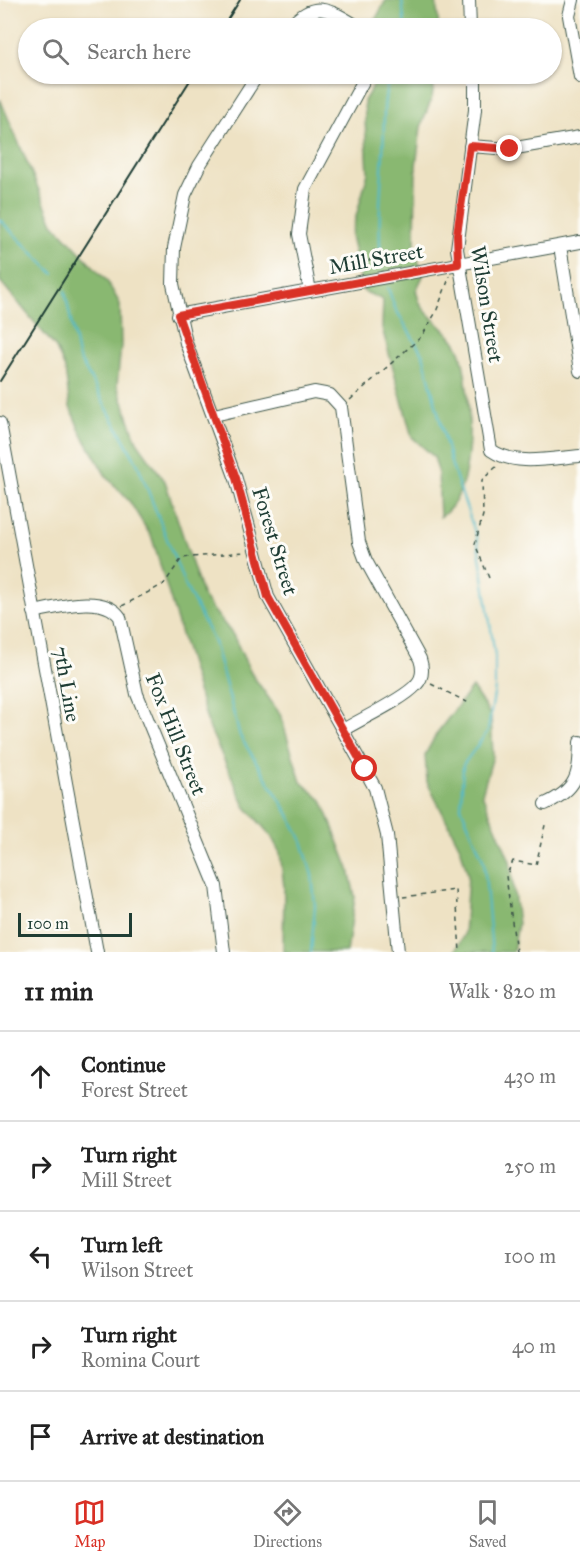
<!DOCTYPE html>
<html lang="en">
<head>
<meta charset="utf-8">
<style>
	body { margin:0; font-family:"IM FELL Great Primer",serif; background:#f2f2f2; color:#222 }
	.scale { position:absolute; left:18px; bottom:15px; width:114px; box-sizing:border-box; padding-left:6px; border:3px solid #1f3d34; border-top:0; font-size:16px; line-height:21px; white-space:nowrap; color:#1f3d34; -webkit-text-stroke:4px #fdfcf7; paint-order:stroke }
	.stop { position:absolute; width:18px; height:18px; margin:-14px; border:4px solid #d93025; border-radius:50%; background:#fff }
	.stop.end { background:#d93025; border-color:#fff; box-shadow:0 2px 6px #0008 }
	.list { margin:0; padding:0; list-style:none }
	h2 { display:flex; justify-content:space-between; align-items:center; height:78px; margin:0; padding:0 24px; font-size:26px }
	h2 small { font-size:20px; font-weight:400; color:#767676 }
	.list li { display:grid; grid-template-columns:39px 1fr auto; gap:18px; align-items:center; box-sizing:border-box; height:90px; padding:0 24px; border-top:2px solid #e0e0e0 }
	.list b { display:block; font-size:22px; white-space:nowrap }
	.list p { margin:0; font-size:20px; white-space:nowrap; color:#767676 }
	.list em { font-size:20px; font-style:normal; color:#767676 }
	.icon { flex:none; width:33px; height:33px; fill:none; stroke:currentColor; stroke-width:2; stroke-linecap:round; stroke-linejoin:round }
	.map { position:relative; flex:none; width:580px; height:952px; overflow:hidden }
	.search { position:absolute; background:#fff; box-shadow:0 2px 4px #0004; left:18px; right:18px; top:18px; height:66px; display:flex; align-items:center; gap:15px; box-sizing:border-box; padding:0 21px; border-radius:33px; color:#767676; font-size:22px }
	.sheet { height:528px; background:#fff }
	nav { display:flex; justify-content:space-around; align-items:center; box-sizing:border-box; height:84px; border-top:2px solid #e0e0e0; background:#fff; font-size:16px; color:#767676 }
	nav a { display:grid; justify-items:center; gap:3px }
	nav .on { color:#d93025 }
	.map>svg:first-child { display:block }
	.forest { fill:#89b871; stroke:#547a52; stroke-width:1.5 }
	.lines { fill:none; stroke-linecap:round; stroke-linejoin:round }
	.stream { stroke:#4ebaca; stroke-width:2 }
	.minor-casing { stroke:#3e564a; stroke-width:14 }
	.path { stroke:#3e564a; stroke-width:1.5; stroke-dasharray:4.5 4.5; stroke-linecap:butt }
	.minor { stroke:#fff; stroke-width:12 }
	.rail { stroke:#1f3d34; stroke-width:2 }
	.route { stroke:#d93025; stroke-width:8 }
	.labels { text-anchor:middle; stroke-width:6; stroke-linejoin:round; paint-order:stroke }
	.street-label { font-size:21px; fill:#1f3d34; stroke:#fdfcf7 }
</style>
</head>
<body>
<div class="map">
<svg width="580" height="952" viewBox="0 0 580 952">
	<rect width="100%" height="100%" fill="#fdfcf7"/>
	<filter id="ink" filterUnits="userSpaceOnUse"><feTurbulence type="fractalNoise" baseFrequency=".0167" numOctaves="2"/><feDisplacementMap in="SourceGraphic" scale="12" xChannelSelector="R" yChannelSelector="G"/><feConvolveMatrix kernelMatrix="1 2 1 2 8 2 1 2 1" color-interpolation-filters="sRGB"/></filter>
	<filter id="wash" filterUnits="userSpaceOnUse"><feTurbulence type="fractalNoise" baseFrequency=".008" numOctaves="4" result="noise"/><feDisplacementMap in="SourceGraphic" scale="24" xChannelSelector="R" yChannelSelector="G"/><feGaussianBlur stdDeviation="1.35" result="paint"/><feColorMatrix in="noise" values="0 0 0 0 0 0 0 0 0 0 0 0 0 0 0 0 0 1.4 0 .05"/><feComposite in="paint" operator="in"/></filter>
	<g filter="url(#wash)">
		<rect width="100%" height="100%" fill="#eee2c4"/>
		<path class="forest" d="M386 0H436L439 28H381L374 22Z
			M380 74H436L432 97 421 127 416 166 415 250 423 276 416 291C418 296 419 304 423 308 435 324 454 333 461 354 471 391 479 495 440 517L438 471 434 457 412 437 382 328 383 300 363 291 351 235 368 173 364 101Z
			M0 99 53 223 107 281 120 304 121 346 117 385 137 442 165 481 203 597 233 635 251 673 280 714 301 782 322 800 349 869 355 897 347 952H283L284 887 280 853 271 836 245 806 209 727 152 538 130 502 106 476 80 431 70 407 65 369 56 348 0 281Z
			M472 687 491 716 493 756 482 794 510 861 518 924 513 952H454L464 935 468 875 460 847 427 782 425 755 437 733Z"/>
		<g class="lines">
			<path class="stream" d="M402 0 405 28
				M0 220 54 274
				M382 268C377 229 381 191 383 152 385 125 381 99 391 74
				M388 288 395 308 423 355 452 466 477 538 481 563 495 656V688L488 731 463 765 461 807 484 862 492 952
				M65 291 78 356 138 465 185 585 214 642 240 736 288 813 302 841 312 875 315 906 311 952"/>
		</g>
	</g>
	<g filter="url(#ink)">
		<g class="lines">
			<g class="minor-casing">
				<path id="minor" d="M469 0 470 28
					M573 0 569 16 580 77
					M288 28C315 0 326 7 360 28
					M258 74 199 166 185 195 174 248 173 284 186 343 236 479 268 597 375 788 387 835 398 952
					M475 74V110L457 249 491 450C515 467 552 458 580 456
					M470 146 510 149 580 137
					M560 246 580 371
					M310 291 299 234 305 189 367 74
					M178 315 580 242
					M214 415 314 392 330 395 341 407 359 542 366 561 420 659C423 668 423 678 416 685 404 699 361 719 343 730
					M0 423 97 952
					M34 612C58 607 104 593 120 617L137 694 216 886 224 952
					M545 804C578 789 579 775 580 742"/>
			</g>
			<path class="path" d="M365 270 375 249
				M350 400 422 336 436 312 450 276
				M489 578 475 544 483 515 482 480 496 467
				M122 606 164 584 182 558 244 552
				M431 684 471 704
				M403 897 456 890 460 952
				M516 952 506 876 513 861 536 865 545 825"/>
			<use href="#minor" class="minor"/>
			<path class="rail" d="M222 28 240 0
				M0 381 194 74"/>
		</g>
	</g>
	<g class="lines" filter="url(#ink)">
		<path class="route" d="M365 769 268 597 236 478 178 315 458 264 457 234 470 146 510 149"/>
	</g>
	<g class="labels">
		<g class="street-label">
			<text transform="translate(376 259) rotate(-10)" y="7">Mill Street</text>
			<text transform="translate(487 304) rotate(81)" y="7">Wilson Street</text>
			<text transform="translate(275 541) rotate(73)" y="7">Forest Street</text>
			<text transform="translate(67 684) rotate(80)" y="7">7th Line</text>
			<text transform="translate(176 734) rotate(68)" y="7">Fox Hill Street</text>
		</g>
	</g>
</svg>
<div class="scale">100 m</div>
<div class="stop" style="left:365px;top:769px"></div>
<div class="stop end" style="left:510px;top:149px"></div>
<div class="search"><svg class="icon" aria-label="search" viewBox="0 0 24 24"><circle cx="10" cy="10" r="6"/><path d="M15 15l6 6"/></svg>Search here</div>
</div>
<section class="sheet">
<h2>11 min<small>Walk · 820 m</small></h2>
<ul class="list">
<li><svg class="icon" aria-label="ahead" viewBox="0 0 24 24"><path d="M12 20V5M6 11l6-6 6 6"/></svg><div><b>Continue</b><p>Forest Street</p></div><em>430 m</em></li>
<li><svg class="icon" aria-label="right" viewBox="0 0 24 24"><path d="M7 20v-9h11M14 6l5 5-5 5"/></svg><div><b>Turn right</b><p>Mill Street</p></div><em>250 m</em></li>
<li><svg class="icon" aria-label="left" viewBox="0 0 24 24"><path d="M17 20v-9H6M10 6l-5 5 5 5"/></svg><div><b>Turn left</b><p>Wilson Street</p></div><em>100 m</em></li>
<li><svg class="icon" aria-label="right" viewBox="0 0 24 24"><path d="M7 20v-9h11M14 6l5 5-5 5"/></svg><div><b>Turn right</b><p>Romina Court</p></div><em>40 m</em></li>
<li><svg class="icon" aria-label="arrive" viewBox="0 0 24 24"><path d="M6 21V4h12l-3 4 3 4H6"/></svg><div><b>Arrive at destination</b></div></li>
</ul>
</section>
<nav>
<a class="on"><svg class="icon" aria-label="map" viewBox="0 0 24 24"><path d="M3 6l6-2 6 2 6-2v14l-6 2-6-2-6 2zM9 4v14M15 6v14"/></svg>Map</a>
<a><svg class="icon" aria-label="directions" viewBox="0 0 24 24"><path d="M12 3l9 9-9 9-9-9zM9 14v-3h6M13 9l2 2-2 2"/></svg>Directions</a>
<a><svg class="icon" aria-label="saved" viewBox="0 0 24 24"><path d="M7 4h10v16l-5-4-5 4z"/></svg>Saved</a>
</nav>
</body>
</html>
